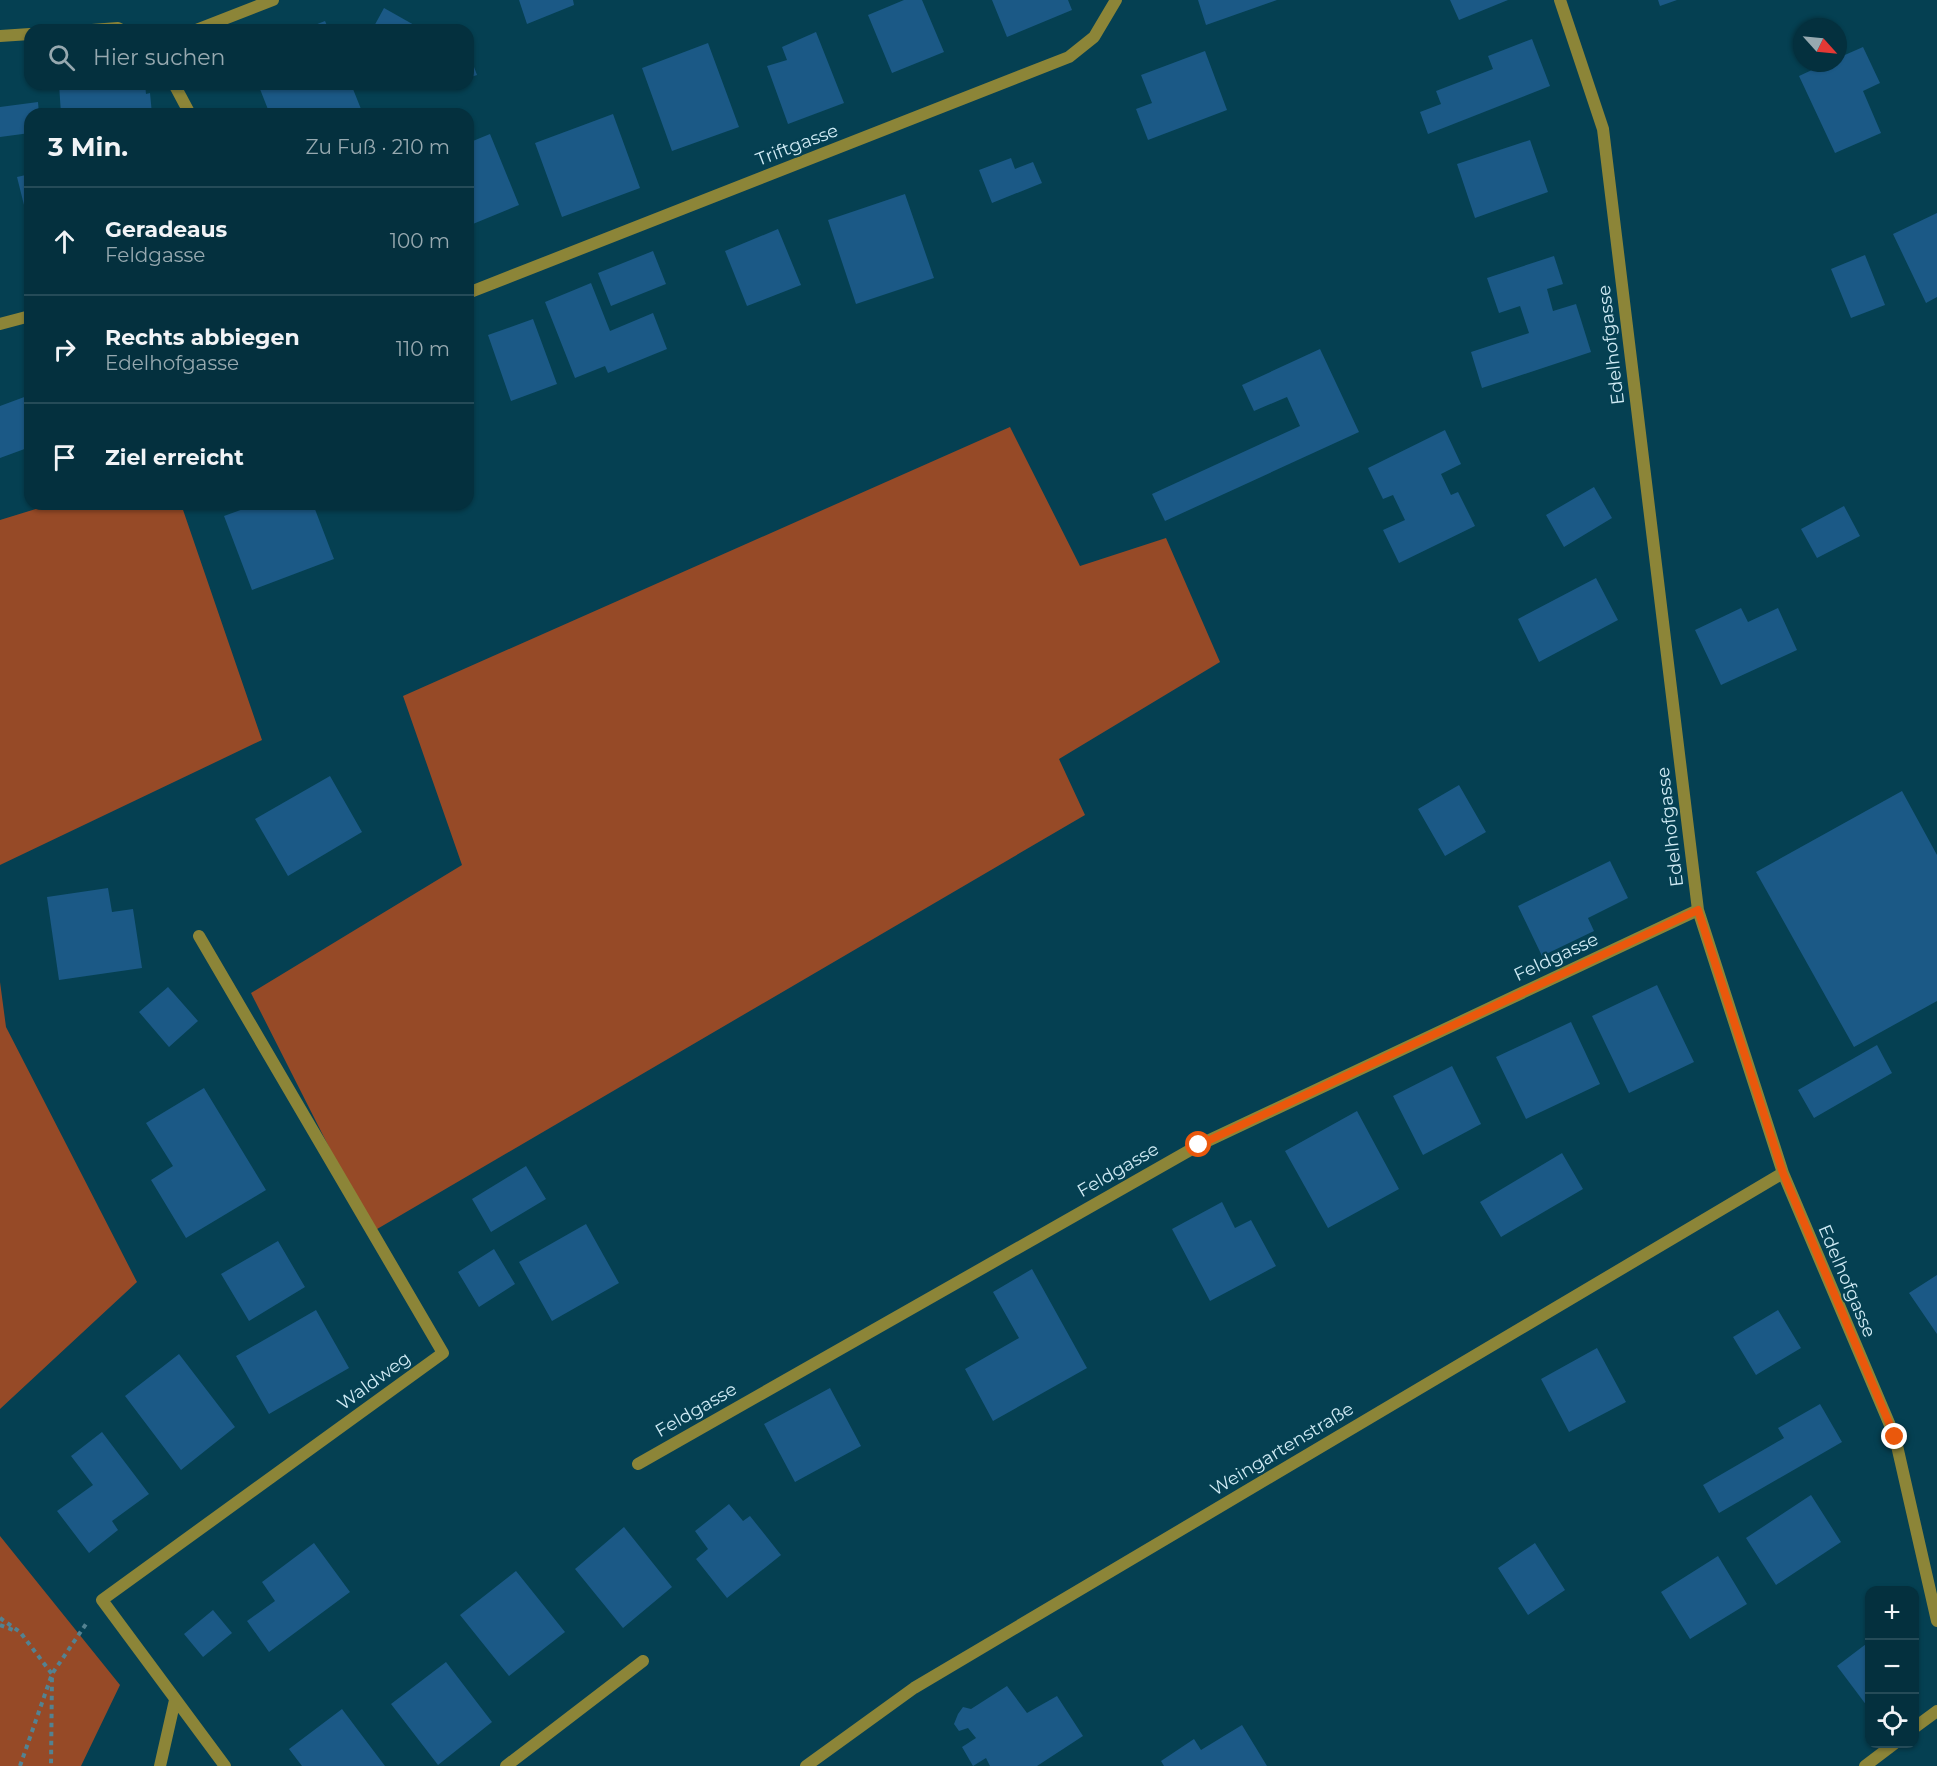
<!DOCTYPE html>
<html lang="de">
<head>
<meta charset="utf-8">
<style>
	body { margin:0; font-family:Montserrat,sans-serif; background:#123c49; color:#f1f3f6 }
	.controls { position:absolute; right:18px; bottom:18px; display:grid; overflow:hidden; border-radius:12px; box-shadow:0 2px 4px #0004 }
	.controls button { width:54px; height:54px; display:grid; place-items:center; padding:0; border:0; border-bottom:2px solid #254b58; background:#04303e; color:#f1f3f6; font:30px sans-serif }
	.compass { position:absolute; left:1793px; top:18px; width:54px; height:54px; border-radius:50%; background:#04303e; box-shadow:0 2px 4px #0004; rotate:117deg }
	.stop { position:absolute; width:18px; height:18px; margin:-14px; border:4px solid #ea580c; border-radius:50%; background:#fff }
	.stop.end { background:#ea580c; border-color:#fff; box-shadow:0 2px 6px #0008 }
	.list { margin:0; padding:0; list-style:none }
	h2 { display:flex; justify-content:space-between; align-items:center; height:78px; margin:0; padding:0 24px; font-size:26px }
	h2 small { font-size:20px; font-weight:400; color:#97a9b0 }
	.list li { display:grid; grid-template-columns:39px 1fr auto; gap:18px; align-items:center; box-sizing:border-box; height:108px; padding:0 24px; border-top:2px solid #254b58 }
	.list b { display:block; font-size:22px; white-space:nowrap }
	.list p { margin:0; font-size:20px; white-space:nowrap; color:#97a9b0 }
	.list em { font-size:20px; font-style:normal; color:#97a9b0 }
	.icon { flex:none; width:33px; height:33px; fill:none; stroke:currentColor; stroke-width:2; stroke-linecap:round; stroke-linejoin:round }
	.map { position:relative; flex:none; width:1937px; height:1766px; overflow:hidden }
	.search { position:absolute; background:#04303e; box-shadow:0 2px 4px #0004; left:24px; top:24px; width:450px; height:66px; display:flex; align-items:center; gap:15px; box-sizing:border-box; padding:0 21px; border-radius:18px; color:#97a9b0; font-size:22px }
	.panel { position:absolute; background:#04303e; box-shadow:0 2px 4px #0004; left:24px; top:108px; width:450px; height:402px; border-radius:18px }
	.map>svg:first-child { display:block }
	.green { fill:#964a27 }
	.building { fill:#1b5986 }
	.lines { fill:none; stroke-linecap:round; stroke-linejoin:round }
	.path { stroke:#538291; stroke-width:4; stroke-dasharray:4.5 4.5; stroke-linecap:butt }
	.service { stroke:#8c8538; stroke-width:12 }
	.minor { stroke:#8c8538; stroke-width:12 }
	.route { stroke:#ea580c; stroke-width:8 }
	.labels { text-anchor:middle; stroke-width:4.5; stroke-linejoin:round; paint-order:stroke }
	.street-label { font-size:18px; fill:#cfeaf4; stroke:#054052 }
</style>
</head>
<body>
<div class="map">
<svg width="1937" height="1766" viewBox="0 0 1937 1766">
	<rect width="100%" height="100%" fill="#054052"/>
	<path class="green" d="M1010 427 1080 566 1166 538 1220 662 1059 759 1085 815 372 1232 251 993 462 865 403 696Z
		M52 504H181L262 740 0 865V520Z
		M0 982 6 1027 137 1282 0 1409Z
		M0 1536 120 1685 81 1766H0Z"/>
	<path class="building" d="M519 0H573L574 5 527 24Z
		M904 0H922L944 52 892 73 868 15Z
		M992 0H1068L1072 10 1007 37Z
		M1198 0H1277L1206 25Z
		M1450 0H1508L1459 20Z
		M1658 0H1677L1660 6Z
		M384 8 423 30H372Z
		M325 21 329 30H302Z
		M816 32 844 103 788 124 767 66 787 60 782 47Z
		M1532 39 1550 86 1428 134 1420 112 1441 104 1436 91 1493 69 1488 56Z
		M708 43 739 127 672 151 642 68Z
		M1863 47 1880 83 1863 91 1881 133 1835 153 1799 76 1827 63H1838V58Z
		M468 51 477 75 468 78Z
		M1205 51 1227 110 1148 140 1136 109 1152 103 1141 75Z
		M59 84H145L146 94 150 93 152 114H61Z
		M258 84H351L363 114H283L280 108 269 112Z
		M38 102 39 114H30V133L0 137V107Z
		M613 114 640 188 562 217 535 143Z
		M490 134 519 205 468 226V143Z
		M1530 140 1548 192 1475 218 1457 164Z
		M1011 158 1015 169 1033 162 1042 183 992 203 979 170Z
		M30 174V207L25 209 17 177Z
		M905 194 934 278 856 304 828 220Z
		M1937 213V297L1926 303 1893 234Z
		M778 229 801 285 747 306 725 251Z
		M653 251 666 284 611 306 598 273Z
		M1865 255 1885 305 1851 318 1831 269Z
		M1554 256 1563 284 1547 289 1553 311 1576 304 1591 352 1482 388 1471 352 1529 333 1520 306 1499 313 1487 278Z
		M591 283 610 331 653 313 667 349 608 373 605 366 575 378 545 302Z
		M533 319 557 384 511 401 488 335Z
		M1320 349 1359 432 1165 521 1152 494 1300 426 1287 397 1254 411 1242 385Z
		M27 396 30 403V447L0 458V406Z
		M1445 430 1461 464 1441 474 1451 495 1458 492 1475 526 1399 563 1383 530 1405 520 1393 495 1383 499 1368 468Z
		M1594 487 1612 518 1564 547 1546 515Z
		M257 504H313L334 559 252 590 224 516Z
		M1844 506 1860 536 1817 558 1801 529Z
		M1596 578 1618 620 1539 662 1518 619Z
		M1741 608 1748 622 1778 608 1797 650 1721 685 1695 630Z
		M330 776 362 832 288 876 255 819Z
		M1459 785 1486 832 1445 856 1418 809Z
		M1902 791 1937 855V1001L1854 1047 1756 872Z
		M1610 861 1628 898 1588 918 1594 931 1542 956 1518 906Z
		M108 888 112 912 133 909 142 968 59 980 47 897Z
		M1657 985 1694 1062 1629 1093 1592 1016Z
		M168 987 198 1021 169 1047 139 1012Z
		M1571 1022 1600 1084 1526 1119 1496 1057Z
		M1877 1045 1892 1073 1814 1118 1798 1090Z
		M1452 1066 1481 1124 1423 1155 1393 1096Z
		M204 1088 266 1190 186 1238 151 1180 173 1166 146 1123Z
		M1357 1111 1399 1189 1328 1228 1285 1151Z
		M1562 1153 1583 1189 1501 1237 1480 1202Z
		M526 1166 546 1199 491 1232 472 1199Z
		M1222 1202 1235 1228 1251 1220 1276 1266 1210 1301 1172 1229Z
		M586 1224 619 1283 552 1321 519 1262Z
		M278 1241 305 1287 249 1321 221 1274Z
		M494 1249 515 1284 479 1307 458 1272Z
		M1032 1269 1087 1368 993 1421 965 1369 1019 1338 993 1292Z
		M1937 1275V1334L1909 1293Z
		M316 1310 349 1368 269 1414 236 1356Z
		M1778 1310 1801 1348 1756 1375 1733 1337Z
		M1597 1348 1626 1402 1569 1432 1541 1379Z
		M179 1354 235 1427 181 1470 125 1396Z
		M830 1388 861 1446 795 1482 764 1424Z
		M1820 1404 1842 1442 1719 1513 1703 1485 1784 1438 1778 1428Z
		M102 1432 149 1494 112 1521 118 1530 89 1553 57 1511 93 1485 71 1456Z
		M1811 1495 1841 1542 1776 1585 1746 1538Z
		M729 1504 743 1521 750 1516 781 1555 727 1598 696 1559 708 1549 695 1531Z
		M624 1527 672 1587 623 1628 575 1569Z
		M314 1543 350 1592 269 1652 247 1621 275 1601 262 1582Z
		M1535 1543 1565 1590 1528 1615 1498 1568Z
		M1718 1556 1747 1604 1690 1639 1661 1592Z
		M516 1571 565 1632 509 1676 460 1615Z
		M213 1610 232 1633 203 1657 184 1634Z
		M1870 1641V1710L1837 1666Z
		M446 1662 492 1722 438 1765 391 1704Z
		M1007 1686 1027 1713 1057 1696 1083 1736 1037 1766H990L986 1758 973 1766 962 1747 976 1738 968 1728 959 1731 954 1724 958 1714 963 1707 971 1709Z
		M342 1709 385 1766H302L289 1749Z
		M1242 1725 1267 1766H1164L1161 1761 1194 1739 1201 1750Z"/>
	<g class="lines">
		<path class="path" d="M0 1618 20 1632 52 1674 51 1766
			M0 1625 13 1630
			M20 1766 52 1674 88 1621"/>
		<path class="service" d="M506 1766 643 1661"/>
		<path class="minor" d="M1560 0 1603 129 1698 910 1783 1173 1895 1437 1937 1621
			M92 30 118 28 122 30
			M196 30 273 0
			M0 36 30 34
			M174 84 190 114
			M468 293 1069 57 1094 37 1116 0
			M0 324 30 316
			M199 936 443 1353 102 1600 225 1766
			M638 1464 1199 1145 1698 910
			M1914 1728 1937 1711
			M160 1766 175 1700
			M806 1766 914 1688 1783 1173
			M1865 1766 1894 1744"/>
	</g>
	<g class="lines">
		<path class="route" d="M1199 1145 1698 910 1783 1173 1895 1437"/>
	</g>
	<g class="labels">
		<g class="street-label">
			<text transform="translate(797 145) rotate(-21)" y="6">Triftgasse</text>
			<text transform="translate(1611 345) rotate(-97)" y="6">Edelhofgasse</text>
			<text transform="translate(1670 827) rotate(-97)" y="6">Edelhofgasse</text>
			<text transform="translate(1556 957) rotate(-25)" y="6">Feldgasse</text>
			<text transform="translate(1118 1170) rotate(-30)" y="6">Feldgasse</text>
			<text transform="translate(1847 1281) rotate(67)" y="6">Edelhofgasse</text>
			<text transform="translate(374 1381) rotate(-36)" y="6">Waldweg</text>
			<text transform="translate(696 1410) rotate(-30)" y="6">Feldgasse</text>
			<text transform="translate(1282 1449) rotate(-31)" y="6">Weingartenstraße</text>
		</g>
	</g>
</svg>
<div class="controls">
<button>+</button>
<button>−</button>
<button><svg class="icon" aria-label="locate" viewBox="0 0 24 24"><circle cx="12" cy="12" r="6"/><path d="M12 2v4M12 18v4M2 12h4M18 12h4"/></svg></button>
</div>
<svg class="compass" viewBox="-18 -18 36 36"><path d="M0-13l5 13h-10z" fill="#e53935"/><path d="M0 13l5-13h-10z" fill="#97a9b0"/></svg>
<div class="stop" style="left:1199px;top:1145px"></div>
<div class="stop end" style="left:1895px;top:1437px"></div>
<div class="search"><svg class="icon" aria-label="search" viewBox="0 0 24 24"><circle cx="10" cy="10" r="6"/><path d="M15 15l6 6"/></svg>Hier suchen</div>
<section class="panel">
<h2>3 Min.<small>Zu Fuß · 210 m</small></h2>
<ul class="list">
<li><svg class="icon" aria-label="ahead" viewBox="0 0 24 24"><path d="M12 20V5M6 11l6-6 6 6"/></svg><div><b>Geradeaus</b><p>Feldgasse</p></div><em>100 m</em></li>
<li><svg class="icon" aria-label="right" viewBox="0 0 24 24"><path d="M7 20v-9h11M14 6l5 5-5 5"/></svg><div><b>Rechts abbiegen</b><p>Edelhofgasse</p></div><em>110 m</em></li>
<li><svg class="icon" aria-label="arrive" viewBox="0 0 24 24"><path d="M6 21V4h12l-3 4 3 4H6"/></svg><div><b>Ziel erreicht</b></div></li>
</ul>
</section>
</div>
</body>
</html>
